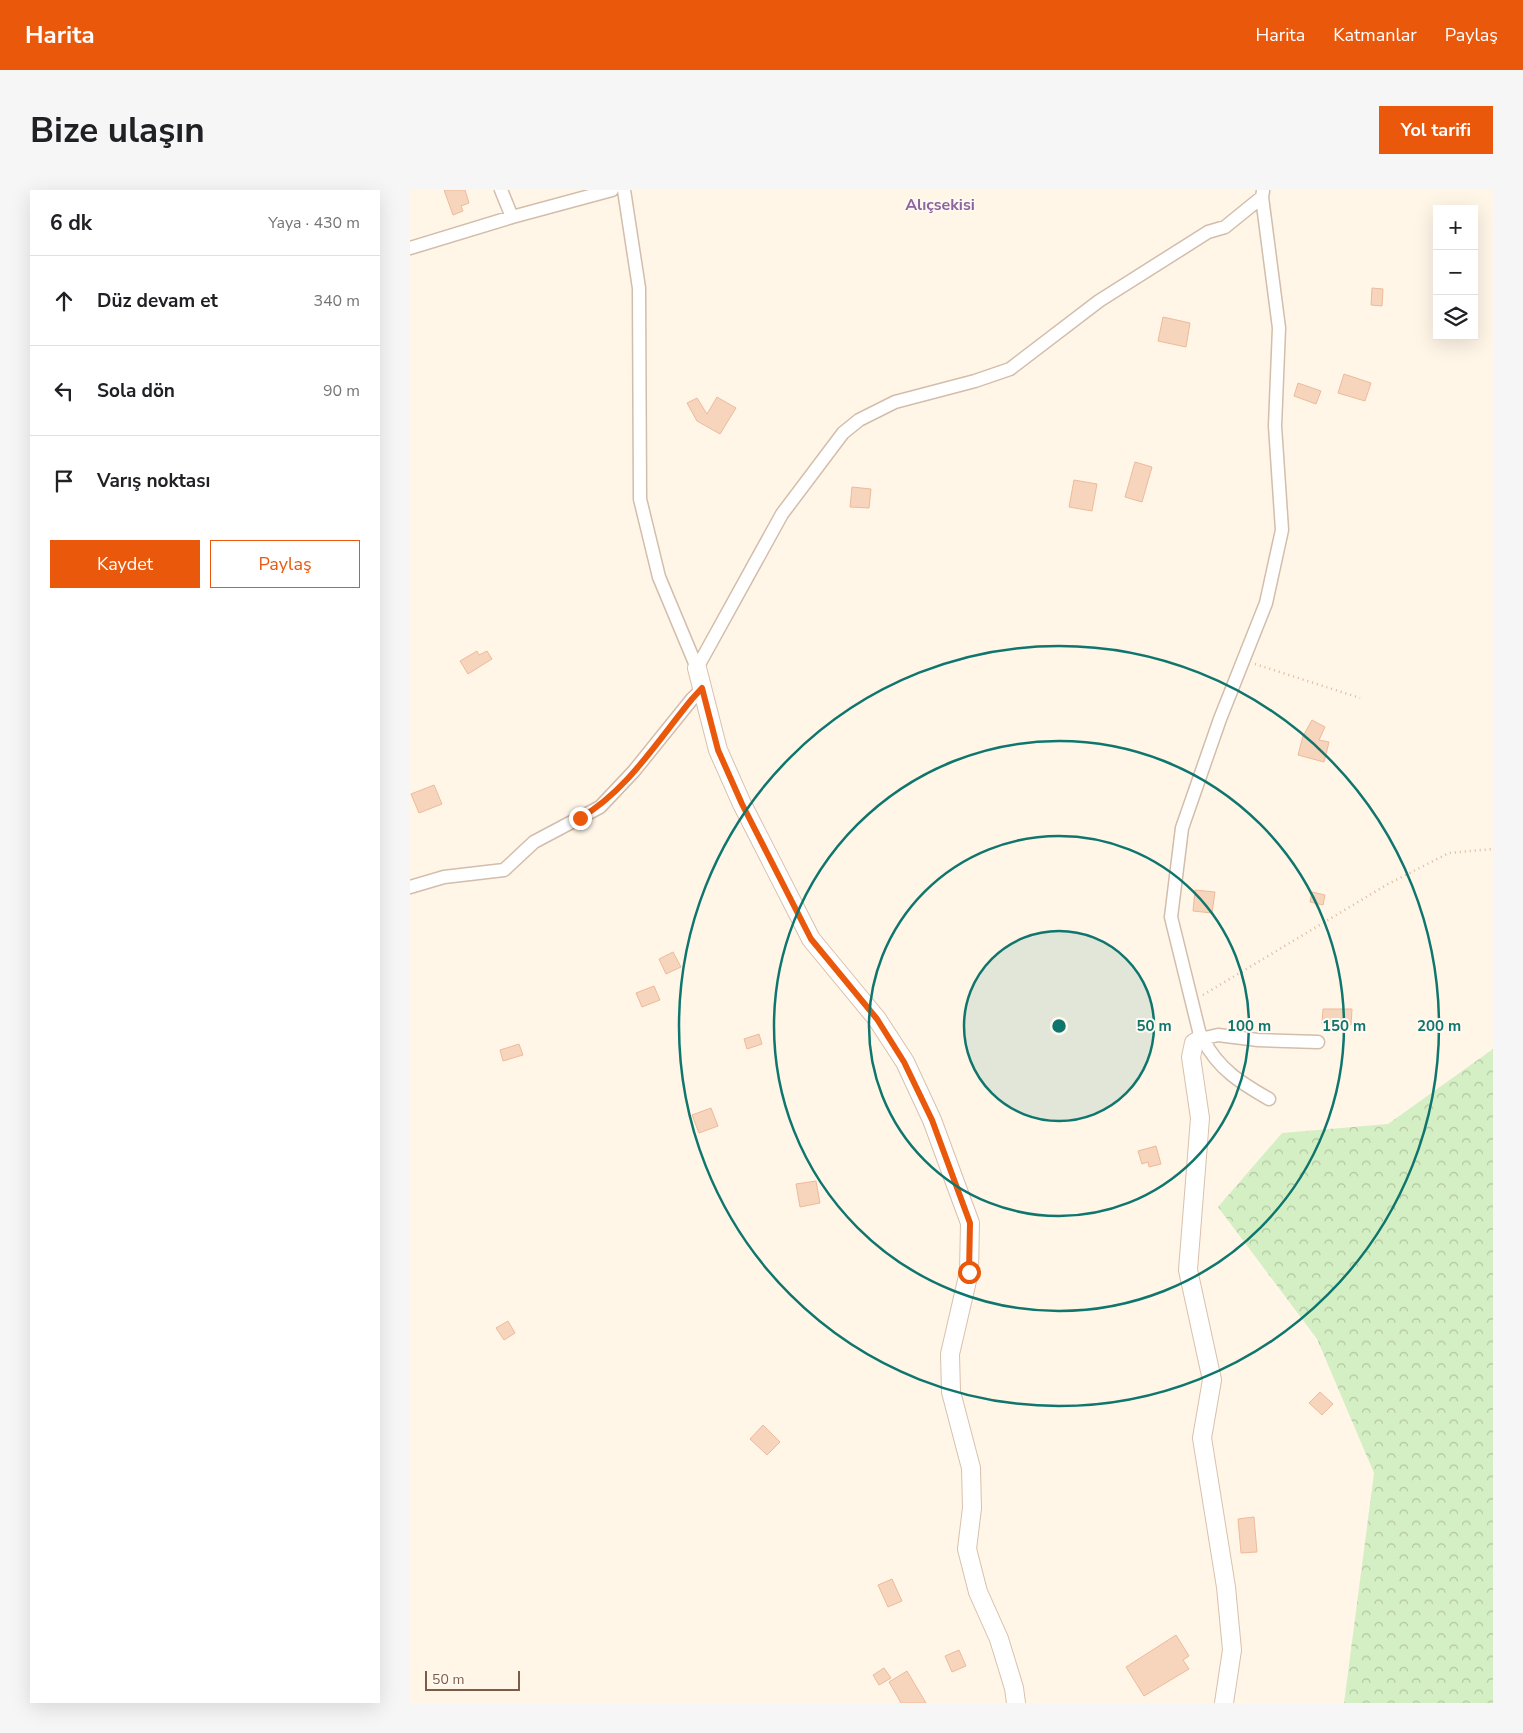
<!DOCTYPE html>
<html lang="tr">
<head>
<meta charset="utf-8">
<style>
	body { margin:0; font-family:"Nunito Sans",sans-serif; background:#f6f6f6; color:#202124 }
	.controls { position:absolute; right:15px; top:15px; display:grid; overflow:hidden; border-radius:0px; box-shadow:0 5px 20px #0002 }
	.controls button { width:45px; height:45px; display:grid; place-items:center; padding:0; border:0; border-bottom:1px solid #e0e0e0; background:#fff; color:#202124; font:25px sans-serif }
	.scale { position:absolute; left:15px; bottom:12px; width:95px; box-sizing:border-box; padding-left:5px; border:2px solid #7c5b48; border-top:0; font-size:14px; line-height:18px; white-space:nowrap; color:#7c5b48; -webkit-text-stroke:4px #fff9f0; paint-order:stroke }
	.stop { position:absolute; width:15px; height:15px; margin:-11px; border:4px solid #ea580c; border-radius:50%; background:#fff }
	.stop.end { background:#ea580c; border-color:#fff; box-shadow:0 1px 5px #0008 }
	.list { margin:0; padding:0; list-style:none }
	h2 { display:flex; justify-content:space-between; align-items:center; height:65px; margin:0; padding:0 20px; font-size:21px }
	h2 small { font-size:16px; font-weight:400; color:#757577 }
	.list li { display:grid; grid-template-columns:32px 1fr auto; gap:15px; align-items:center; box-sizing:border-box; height:90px; padding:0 20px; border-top:1px solid #e0e0e0 }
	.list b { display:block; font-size:19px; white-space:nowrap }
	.list em { font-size:16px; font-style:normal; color:#757577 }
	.actions { display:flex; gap:10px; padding:15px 20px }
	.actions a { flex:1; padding:11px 0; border:1px solid #ea580c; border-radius:0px; text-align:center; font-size:18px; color:#ea580c }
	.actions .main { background:#ea580c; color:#fff }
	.icon { flex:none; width:28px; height:28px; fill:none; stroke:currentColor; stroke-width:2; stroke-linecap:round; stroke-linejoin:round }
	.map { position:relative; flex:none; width:1083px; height:1513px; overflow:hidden; border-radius:0px }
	header { display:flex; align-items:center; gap:30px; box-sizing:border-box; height:70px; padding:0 25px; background:#ea580c; color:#fff }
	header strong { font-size:24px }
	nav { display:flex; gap:28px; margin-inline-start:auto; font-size:18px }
	.intro { display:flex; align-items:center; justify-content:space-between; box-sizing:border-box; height:120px; padding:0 30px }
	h1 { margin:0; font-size:35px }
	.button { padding:12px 22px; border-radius:0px; background:#ea580c; color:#fff; font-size:18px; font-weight:700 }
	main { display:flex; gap:30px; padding:0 30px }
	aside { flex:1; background:#fff; border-radius:0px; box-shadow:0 5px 20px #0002 }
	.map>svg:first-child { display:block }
	.forest { fill:url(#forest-crowns) }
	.building { fill:#f7d4bc; stroke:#ecbb9b }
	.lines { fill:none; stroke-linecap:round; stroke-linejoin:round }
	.street-casing { stroke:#d3bdab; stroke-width:15 }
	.secondary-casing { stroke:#d9c0ab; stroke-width:20 }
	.path { stroke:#ddb89e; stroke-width:2.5; stroke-dasharray:1 4; stroke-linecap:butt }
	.street { stroke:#fff; stroke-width:12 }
	.secondary { stroke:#fff; stroke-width:18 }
	.route { stroke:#ea580c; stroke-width:6 }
	.ring { fill:none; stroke:#0f766e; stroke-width:2.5 }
	.labels { text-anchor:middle; stroke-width:4; stroke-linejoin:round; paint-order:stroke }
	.neighbourhood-label { font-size:16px; font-weight:bold; fill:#8c64a0; stroke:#fff9f0 }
	.centre { fill:#0f766e; stroke:#fff9f0; stroke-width:2.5 }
	.ring-label { font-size:15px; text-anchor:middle; font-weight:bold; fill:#0f766e; stroke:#fff9f0; stroke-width:4; stroke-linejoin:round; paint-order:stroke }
</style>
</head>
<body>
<header>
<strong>Harita</strong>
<nav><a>Harita</a><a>Katmanlar</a><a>Paylaş</a></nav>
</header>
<div class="intro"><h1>Bize ulaşın</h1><a class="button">Yol tarifi</a></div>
<main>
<aside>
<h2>6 dk<small>Yaya · 430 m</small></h2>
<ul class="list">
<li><svg class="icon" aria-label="ahead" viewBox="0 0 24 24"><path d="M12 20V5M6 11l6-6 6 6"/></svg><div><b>Düz devam et</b></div><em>340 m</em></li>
<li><svg class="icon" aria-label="left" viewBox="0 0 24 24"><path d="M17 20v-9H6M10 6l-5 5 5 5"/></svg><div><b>Sola dön</b></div><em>90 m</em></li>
<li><svg class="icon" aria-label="arrive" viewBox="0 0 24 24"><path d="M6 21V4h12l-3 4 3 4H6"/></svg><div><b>Varış noktası</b></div></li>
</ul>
<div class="actions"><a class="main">Kaydet</a><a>Paylaş</a></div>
</aside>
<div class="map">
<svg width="1083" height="1513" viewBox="0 0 1083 1513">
	<defs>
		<pattern id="forest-crowns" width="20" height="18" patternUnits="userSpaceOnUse" patternTransform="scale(1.25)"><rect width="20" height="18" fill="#d5efc4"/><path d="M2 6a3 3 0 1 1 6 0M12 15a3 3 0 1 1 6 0" fill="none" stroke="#b2c5a1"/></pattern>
	</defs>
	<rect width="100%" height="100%" fill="#fff6e8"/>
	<path class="forest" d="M1083 859V1513H934L964 1283 907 1149 808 1017 872 943 978 934Z"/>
	<path class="building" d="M34 0H55L59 13 51 16 53 21 43 25Z
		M962 98 973 99 972 116 961 115Z
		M753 127 780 133 776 157 748 151Z
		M934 184 961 193 955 211 928 203Z
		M888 193 911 201 906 214 884 206Z
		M307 207 326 218 310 244 287 231 277 213 287 208 297 224Z
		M725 272 742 277 732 312 715 307Z
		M664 290 687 294 682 321 659 317Z
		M442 297 461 299 459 318 440 317Z
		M67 461 69 465 77 461 82 469 58 484 50 471Z
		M902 530 915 537 909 550 919 552 914 572 888 565 893 546Z
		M24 595 32 614 9 623 1 604Z
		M785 700 805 702 802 723 783 721Z
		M902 702 915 705 913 715 900 712Z
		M263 762 271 777 256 784 249 769Z
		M244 796 250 810 232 817 226 803Z
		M913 819H942L941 835 912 834Z
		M349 844 352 854 337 859 334 849Z
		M109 854 113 865 93 871 90 860Z
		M301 918 308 936 289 943 282 925Z
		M746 956 751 974 739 977 738 972 732 974 728 961Z
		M406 991 410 1013 390 1017 386 994Z
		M98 1131 105 1143 94 1150 86 1138Z
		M910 1202 923 1214 912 1225 899 1213Z
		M353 1235 370 1252 357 1265 340 1249Z
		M844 1327 847 1362 831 1363 828 1329Z
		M482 1389 492 1411 478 1417 468 1395Z
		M766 1445 779 1466 773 1470 779 1479 734 1506 716 1477Z
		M549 1460 556 1476 542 1482 535 1466Z
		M474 1478 481 1488 469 1495 463 1485Z
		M497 1481 516 1513H491L479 1492Z"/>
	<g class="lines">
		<g class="street-casing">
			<path id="street" d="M91 0 102 27
				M214 0 229 98 230 309 249 387 287 478
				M852 7 869 138 865 236 872 340 856 413 810 529 772 638 761 727 791 849 808 845 848 850 908 852
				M0 58 102 27 202 0
				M287 478 372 324 433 243 449 230 485 212 565 191 600 179 689 111 798 42 815 37 852 7 853 1
				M0 697 34 687 94 680 124 652 190 617 224 581 282 509 293 498
				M793 849C808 879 831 893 859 909"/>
		</g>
		<g class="secondary-casing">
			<path id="secondary" d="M287 478 308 560 332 614 401 749 467 829 495 872 522 930 560 1033 559 1082 540 1164 541 1202 561 1278 562 1318 557 1359 568 1402 589 1449 604 1498 606 1513
				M791 849 784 853 781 867 790 928 778 1080 802 1190 792 1248 816 1397 822 1460 814 1513"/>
		</g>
		<path class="path" d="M845 474 950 508
			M793 805 978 694 1039 663 1083 659"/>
		<use href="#street" class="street"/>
		<use href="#secondary" class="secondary"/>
	</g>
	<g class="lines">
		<path class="route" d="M170 628C217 601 248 550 282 509L292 498 308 560 332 614 401 749 467 829 494 872 522 930 560 1033 559 1082"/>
	</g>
	<circle cx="649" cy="836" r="95" fill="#0f766e" fill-opacity=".12"/>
	<g class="ring">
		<circle cx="649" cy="836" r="95"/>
		<circle cx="649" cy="836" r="190"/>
		<circle cx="649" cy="836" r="285"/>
		<circle cx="649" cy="836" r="380"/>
	</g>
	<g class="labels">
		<g class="neighbourhood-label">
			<text x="530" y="20">Alıçsekisi</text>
		</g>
	</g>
	<circle cx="649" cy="836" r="8" class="centre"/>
	<g class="ring-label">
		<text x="744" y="841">50 m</text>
		<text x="839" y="841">100 m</text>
		<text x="934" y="841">150 m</text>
		<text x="1029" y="841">200 m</text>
	</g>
</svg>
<div class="controls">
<button>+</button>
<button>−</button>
<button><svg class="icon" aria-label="layers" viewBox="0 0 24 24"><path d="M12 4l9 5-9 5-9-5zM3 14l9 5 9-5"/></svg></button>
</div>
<div class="scale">50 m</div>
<div class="stop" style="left:559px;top:1082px"></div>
<div class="stop end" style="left:170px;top:628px"></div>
</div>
</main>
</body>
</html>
